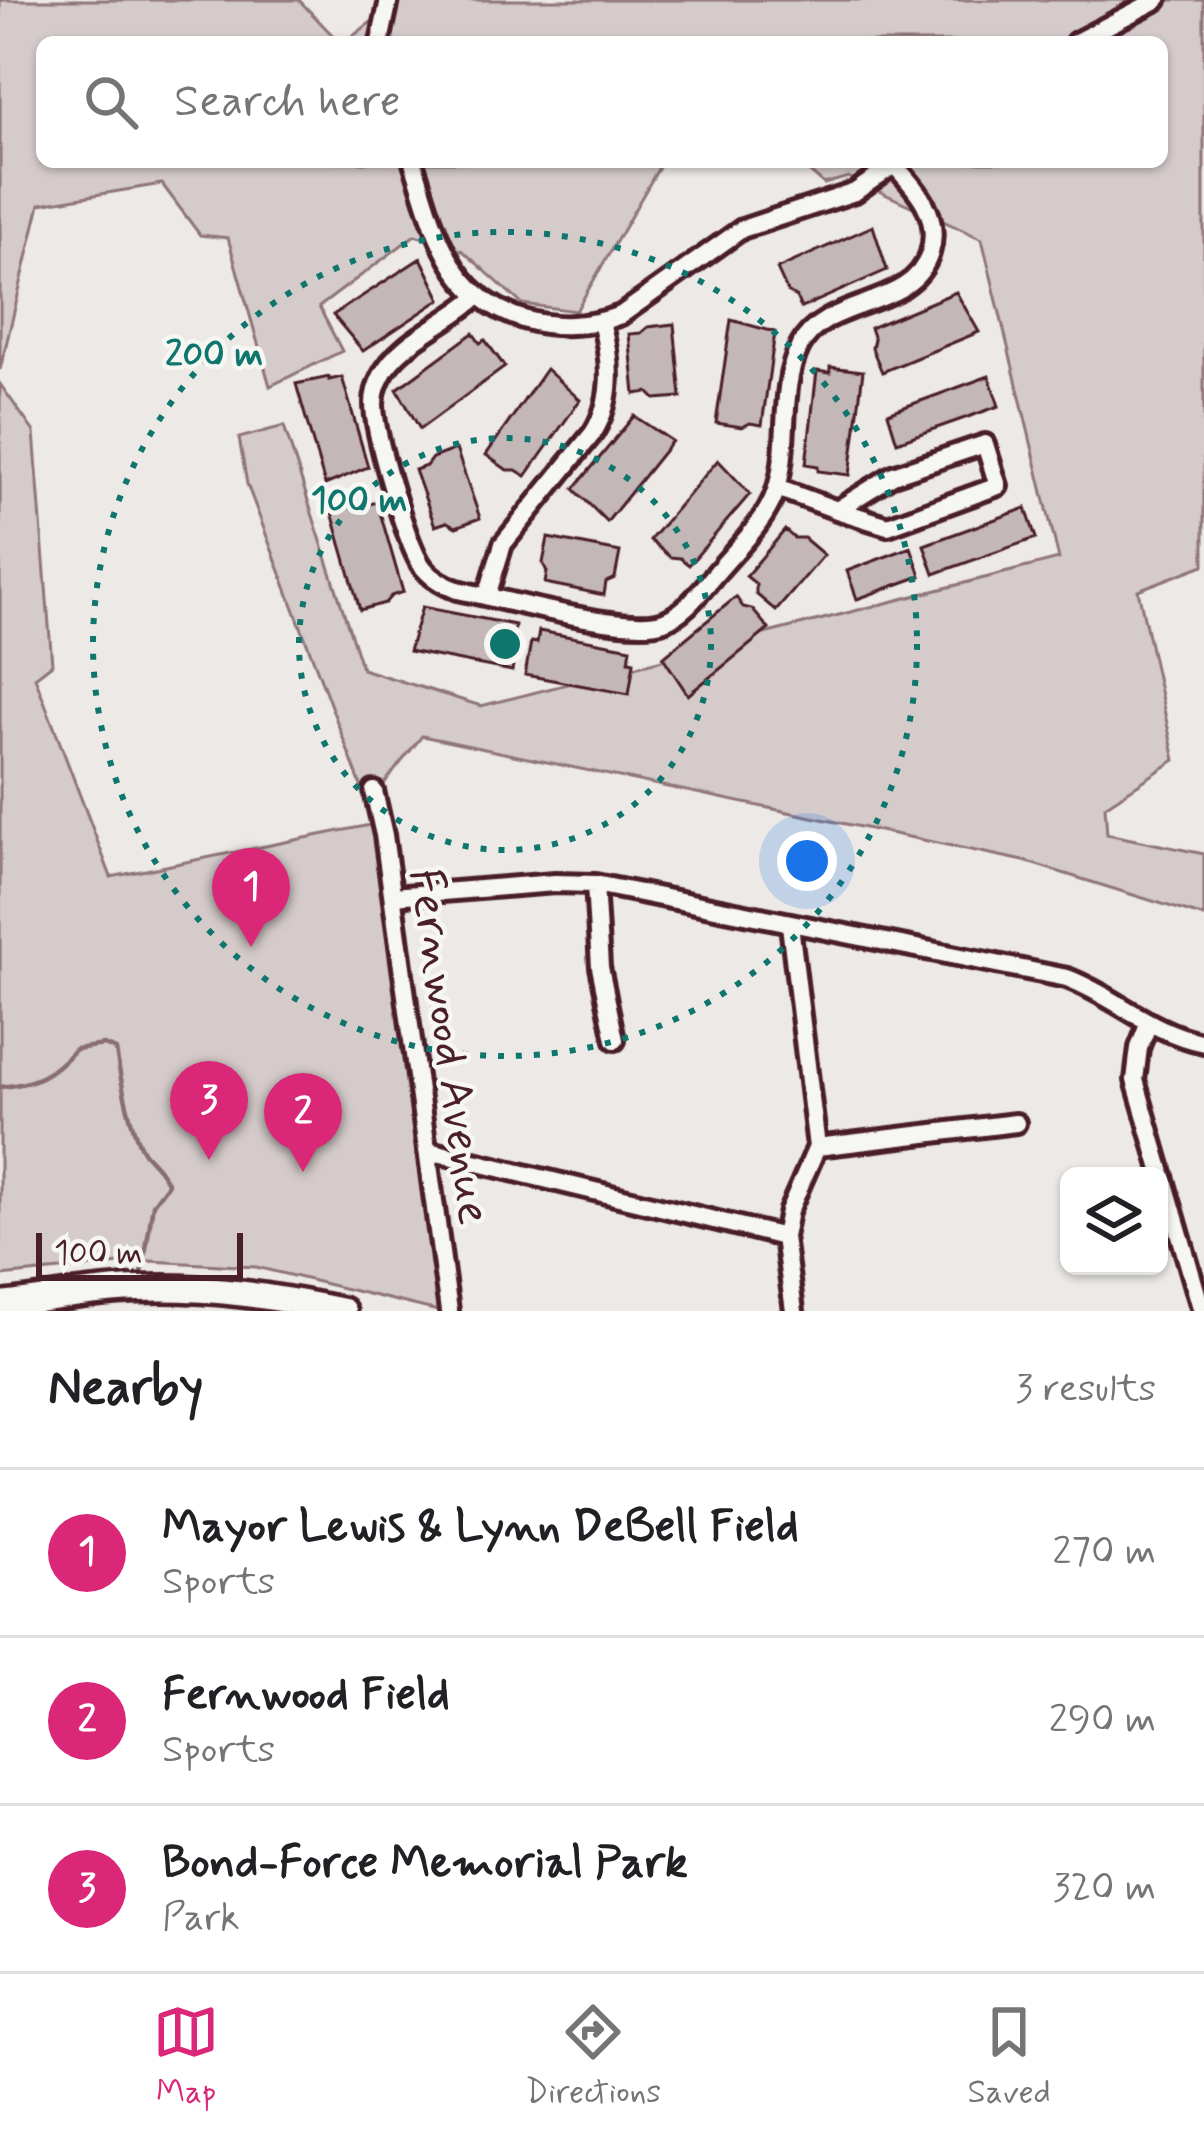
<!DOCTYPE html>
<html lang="en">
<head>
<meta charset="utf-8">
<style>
	body { margin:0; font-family:Mynerve,sans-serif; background:#f2f2f2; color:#202124 }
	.controls { position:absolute; right:36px; bottom:36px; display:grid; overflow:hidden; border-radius:18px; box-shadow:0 3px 9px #0004 }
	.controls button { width:108px; height:108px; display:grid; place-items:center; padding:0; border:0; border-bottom:3px solid #e0e0e0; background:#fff; color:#202124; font:60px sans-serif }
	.scale { position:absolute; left:36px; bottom:30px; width:207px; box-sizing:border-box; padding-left:12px; border:6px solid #4a1f2b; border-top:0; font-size:33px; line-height:42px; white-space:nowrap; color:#4a1f2b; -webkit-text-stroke:9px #f6f6f2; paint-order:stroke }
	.you { position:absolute; left:807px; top:861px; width:42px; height:42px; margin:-30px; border:9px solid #fff; border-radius:50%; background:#1a73e8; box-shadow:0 0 0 18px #1a73e833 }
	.badge { display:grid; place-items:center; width:78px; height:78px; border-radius:50%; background:#db2777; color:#fff; font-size:39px; font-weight:700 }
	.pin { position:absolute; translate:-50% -99px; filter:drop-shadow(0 3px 6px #0008) }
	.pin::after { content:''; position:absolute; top:63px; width:42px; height:36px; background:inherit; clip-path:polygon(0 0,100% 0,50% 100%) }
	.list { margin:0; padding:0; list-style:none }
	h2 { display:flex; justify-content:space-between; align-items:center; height:156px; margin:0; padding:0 48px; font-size:51px }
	h2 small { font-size:39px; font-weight:400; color:#757577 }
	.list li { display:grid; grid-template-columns:78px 1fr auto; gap:36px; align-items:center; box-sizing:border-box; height:168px; padding:0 48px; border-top:3px solid #e0e0e0 }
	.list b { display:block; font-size:45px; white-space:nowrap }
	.list p { margin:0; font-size:39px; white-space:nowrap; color:#757577 }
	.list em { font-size:39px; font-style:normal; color:#757577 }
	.icon { flex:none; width:66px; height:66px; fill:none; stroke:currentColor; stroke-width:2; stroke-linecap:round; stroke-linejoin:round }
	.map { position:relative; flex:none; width:1204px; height:1311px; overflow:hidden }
	.search { position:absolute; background:#fff; box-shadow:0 3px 9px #0004; left:36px; right:36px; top:36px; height:132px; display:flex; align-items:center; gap:30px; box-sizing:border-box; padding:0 42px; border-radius:18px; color:#757577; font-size:45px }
	.sheet { height:660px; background:#fff }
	nav { display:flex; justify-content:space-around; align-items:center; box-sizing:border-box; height:168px; border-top:3px solid #e0e0e0; background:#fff; font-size:33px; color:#757577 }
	nav a { display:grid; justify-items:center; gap:6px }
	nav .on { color:#db2777 }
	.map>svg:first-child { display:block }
	.green { fill:#d4cbca; stroke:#8f757a; stroke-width:3 }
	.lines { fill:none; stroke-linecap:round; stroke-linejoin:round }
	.stream { stroke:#886e73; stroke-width:4.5 }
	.building { fill:#c4b7b7; stroke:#4a1f2b; stroke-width:3 }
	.street-casing { stroke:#4a1f2b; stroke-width:26 }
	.primary-casing { stroke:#4a1f2b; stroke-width:33 }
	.street { stroke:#f6f6f2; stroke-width:16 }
	.primary { stroke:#f6f6f2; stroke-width:24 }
	.ring { fill:none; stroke:#0f766e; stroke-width:6; stroke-dasharray:6 12 }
	.labels { text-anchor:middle; stroke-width:9; stroke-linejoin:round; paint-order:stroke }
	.street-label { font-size:48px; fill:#4a1f2b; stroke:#f6f6f2 }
	.centre { fill:#0f766e; stroke:#f6f6f2; stroke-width:6 }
	.ring-label { font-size:36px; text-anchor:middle; font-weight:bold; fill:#0f766e; stroke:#f6f6f2; stroke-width:9; stroke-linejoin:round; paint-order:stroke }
</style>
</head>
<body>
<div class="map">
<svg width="1204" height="1311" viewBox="0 0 1204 1311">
	<rect width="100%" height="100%" fill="#ece9e6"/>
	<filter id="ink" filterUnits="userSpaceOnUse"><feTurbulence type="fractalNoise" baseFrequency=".00833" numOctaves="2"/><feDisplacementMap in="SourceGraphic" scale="24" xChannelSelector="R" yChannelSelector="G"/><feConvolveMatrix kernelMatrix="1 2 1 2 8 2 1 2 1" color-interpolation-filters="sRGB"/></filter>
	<g filter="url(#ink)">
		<path class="green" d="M0 0H299L339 42H42V162H662L576 311 522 304 463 251 415 235 319 307 342 351 270 386 228 238 200 235 162 184 40 204 0 370Z
			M400 0H1204V565L1138 590 1175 760 1105 806 1107 834 1204 854V917L1024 861 422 736 368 804 247 484 239 438 284 426 362 669 481 706 1059 559 982 239 848 177 824 184 798 162H1162V42H345Z
			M0 384 34 432 52 664 35 677 111 877 375 824 438 1311 256 1267 150 1261 0 1276Z"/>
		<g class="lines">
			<path class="stream" d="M0 1087C35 1084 52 1075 75 1049L104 1045 116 1050C119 1072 132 1138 145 1154 155 1165 161 1170 168 1184L153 1204 141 1281"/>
		</g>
		<path class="building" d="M873 226 887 270 801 308 796 297 788 293 777 269Z
			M421 258 441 299 363 351 333 315Z
			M956 292 979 332 882 372 872 348 874 339 870 328Z
			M731 320 775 332 762 425 750 423 742 427 716 423Z
			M674 324 681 397 655 399 648 392 635 394 629 334 641 333 648 327Z
			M473 333 480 343 485 340 505 367 420 429 397 389Z
			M830 367 863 371 850 475 818 471V466L806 464 817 371 830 373Z
			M546 369 580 400 526 476 516 470H507L486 455Z
			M989 376 999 406 897 442 888 413Z
			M329 377V380L342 377 368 467 325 485 296 384Z
			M634 416 672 441 607 522 574 489Z
			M456 449 480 518 456 527 447 522 435 526 415 470 426 466 432 458Z
			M718 460 750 494 689 565 680 558 670 557 650 540Z
			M364 502 365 505 377 502 403 592 391 596 385 603 360 610 331 509Z
			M1026 508 1036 538 934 574 924 545Z
			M785 530 794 538H804L824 555 776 611 756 594V584L746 576Z
			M548 538 620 552 615 578 606 582 604 595 545 583 547 572 543 563Z
			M911 547 921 576 857 599 847 571Z
			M736 597 743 607 752 609 769 629 688 695 663 657Z
			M422 607 515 625 513 637 516 645 512 671 409 651Z
			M539 631 631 648 629 661 634 662 629 694 525 675 531 642 537 643Z"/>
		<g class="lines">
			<g class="street-casing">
				<path id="street" d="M380 42 389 0
					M1076 42 1157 0
					M413 162C424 194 432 229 449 259 483 321 557 339 621 315L742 229 855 192 898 162
					M479 295C450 323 399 340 381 377 377 385 374 394 374 404 374 433 405 537 420 563 429 577 442 584 457 590 499 598 629 635 664 621 686 613 702 589 717 572 738 547 765 523 776 491 791 446 778 389 800 346 826 296 912 311 930 253 941 216 918 190 894 165
					M777 488 837 510 893 475 985 444 998 486 888 526 837 510
					M487 596 503 544 593 433C614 400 611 358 601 322
					M374 791 384 835 449 1311
					M595 884 600 967 615 1040
					M393 896 555 883 595 884 1067 978C1119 998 1147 1031 1204 1043
					M790 925 817 1147 789 1211 784 1237 794 1311
					M1148 1025 1139 1048 1135 1080 1202 1311
					M817 1147 1016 1123
					M429 1151 784 1237"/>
			</g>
			<g class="primary-casing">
				<path id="primary" d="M0 1305C47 1300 92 1290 139 1289 209 1286 276 1297 343 1311"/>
			</g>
			<use href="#street" class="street"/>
			<use href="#primary" class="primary"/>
		</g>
	</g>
	<g class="ring">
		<circle cx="505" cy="644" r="206"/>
		<circle cx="505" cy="644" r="412"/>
	</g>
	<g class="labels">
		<g class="street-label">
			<text transform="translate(452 1046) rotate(82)" y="17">Fernwood Avenue</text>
		</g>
	</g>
	<circle cx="505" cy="644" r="18" class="centre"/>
	<g class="ring-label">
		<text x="214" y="365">200 m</text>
		<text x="359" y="511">100 m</text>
	</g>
</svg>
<div class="controls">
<button><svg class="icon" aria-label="layers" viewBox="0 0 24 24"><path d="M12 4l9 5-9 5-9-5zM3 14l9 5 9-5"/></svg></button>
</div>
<div class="scale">100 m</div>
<div class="you"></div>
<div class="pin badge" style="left:251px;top:947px">1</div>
<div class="pin badge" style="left:303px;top:1172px">2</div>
<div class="pin badge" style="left:209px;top:1160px">3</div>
<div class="search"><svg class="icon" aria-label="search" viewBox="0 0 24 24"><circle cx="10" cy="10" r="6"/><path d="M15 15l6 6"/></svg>Search here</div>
</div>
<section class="sheet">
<h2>Nearby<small>3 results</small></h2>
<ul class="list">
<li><span class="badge">1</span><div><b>Mayor Lewis &amp; Lynn DeBell Field</b><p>Sports</p></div><em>270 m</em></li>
<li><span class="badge">2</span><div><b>Fernwood Field</b><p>Sports</p></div><em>290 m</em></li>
<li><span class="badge">3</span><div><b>Bond-Force Memorial Park</b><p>Park</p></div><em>320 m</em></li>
</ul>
</section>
<nav>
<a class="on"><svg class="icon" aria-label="map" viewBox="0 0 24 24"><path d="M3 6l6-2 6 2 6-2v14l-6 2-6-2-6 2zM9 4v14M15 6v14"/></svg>Map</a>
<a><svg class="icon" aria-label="directions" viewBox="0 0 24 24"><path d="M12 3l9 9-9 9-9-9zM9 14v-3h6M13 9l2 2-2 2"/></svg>Directions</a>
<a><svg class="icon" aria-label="saved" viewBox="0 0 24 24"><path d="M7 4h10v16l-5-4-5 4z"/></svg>Saved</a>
</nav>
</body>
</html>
